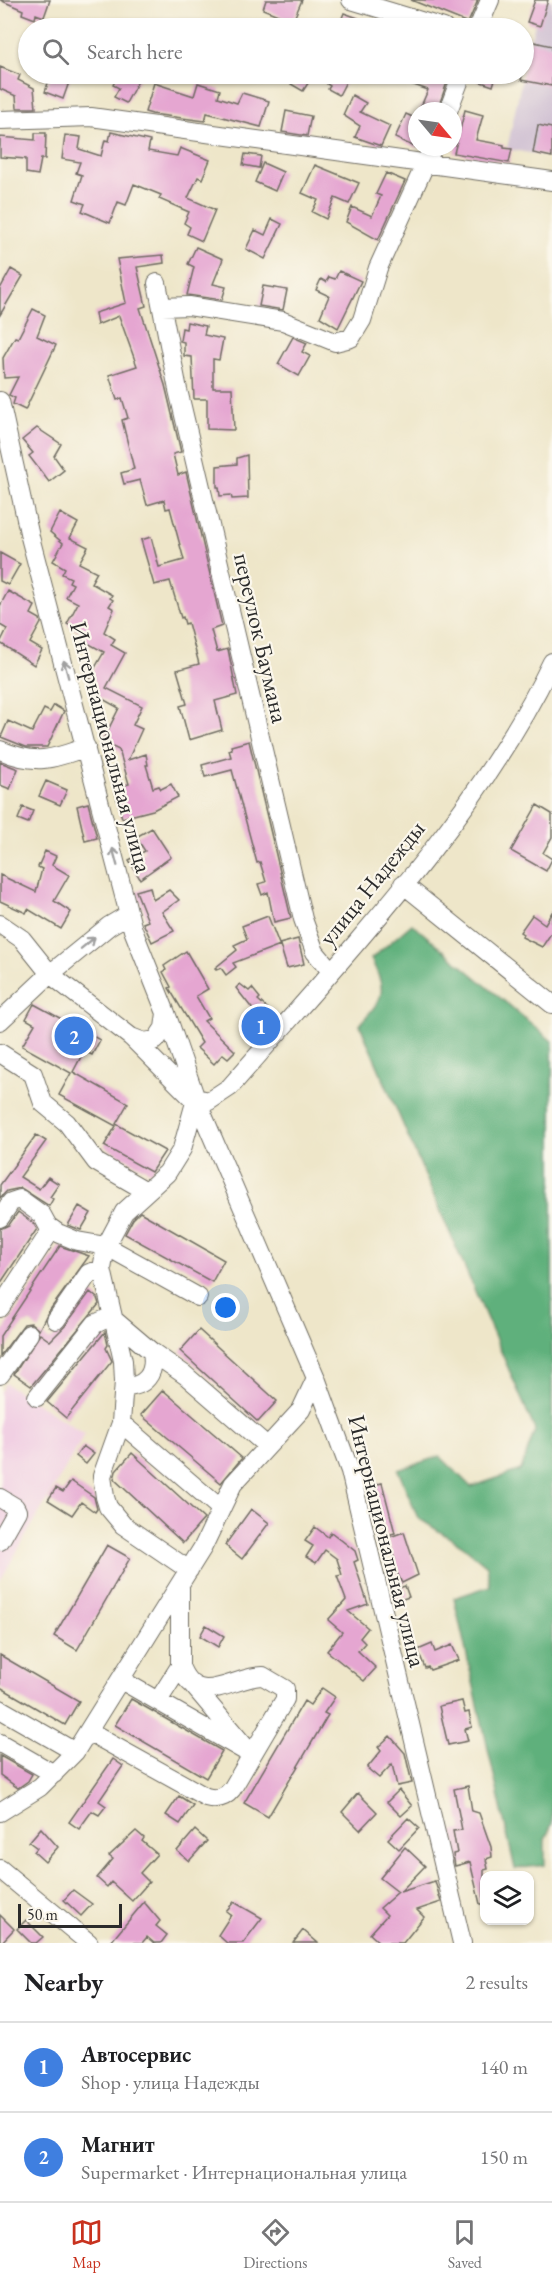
<!DOCTYPE html>
<html lang="en">
<head>
<meta charset="utf-8">
<style>
	body { margin:0; font-family:"EB Garamond",serif; background:#f6f6f6; color:#202124 }
	.controls { position:absolute; right:18px; bottom:18px; display:grid; overflow:hidden; border-radius:12px; box-shadow:0 2px 4px #0004 }
	.controls button { width:54px; height:54px; display:grid; place-items:center; padding:0; border:0; border-bottom:2px solid #e0e0e0; background:#fff; color:#202124; font:30px sans-serif }
	.compass { position:absolute; left:408px; top:102px; width:54px; height:54px; border-radius:50%; background:#fff; box-shadow:0 2px 4px #0004; rotate:119deg }
	.scale { position:absolute; left:18px; bottom:15px; width:104px; box-sizing:border-box; padding-left:6px; border:3px solid #2b2b2b; border-top:0; font-size:16px; line-height:21px; white-space:nowrap; color:#2b2b2b; -webkit-text-stroke:4px #fbf7ec; paint-order:stroke }
	.you { position:absolute; left:226px; top:1308px; width:21px; height:21px; margin:-15px; border:4px solid #fff; border-radius:50%; background:#1a73e8; box-shadow:0 0 0 9px #1a73e833 }
	.badge { display:grid; place-items:center; width:39px; height:39px; border-radius:50%; background:#c8321e; color:#fff; font-size:20px; font-weight:700 }
	.pin { position:absolute; translate:-50% -50%; border:3px solid #fff; box-shadow:0 2px 6px #0006 }
	.list { margin:0; padding:0; list-style:none }
	h2 { display:flex; justify-content:space-between; align-items:center; height:78px; margin:0; padding:0 24px; font-size:26px }
	h2 small { font-size:20px; font-weight:400; color:#757577 }
	.list li { display:grid; grid-template-columns:39px 1fr auto; gap:18px; align-items:center; box-sizing:border-box; height:90px; padding:0 24px; border-top:2px solid #e0e0e0 }
	.list b { display:block; font-size:22px; white-space:nowrap }
	.list p { margin:0; font-size:20px; white-space:nowrap; color:#757577 }
	.list em { font-size:20px; font-style:normal; color:#757577 }
	.icon { flex:none; width:33px; height:33px; fill:none; stroke:currentColor; stroke-width:2; stroke-linecap:round; stroke-linejoin:round }
	.map { position:relative; flex:none; width:552px; height:1943px; overflow:hidden }
	.search { position:absolute; background:#fff; box-shadow:0 2px 4px #0004; left:18px; right:18px; top:18px; height:66px; display:flex; align-items:center; gap:15px; box-sizing:border-box; padding:0 21px; border-radius:33px; color:#757577; font-size:22px }
	.sheet { height:258px; background:#fff }
	nav { display:flex; justify-content:space-around; align-items:center; box-sizing:border-box; height:84px; border-top:2px solid #e0e0e0; background:#fff; font-size:16px; color:#757577 }
	nav a { display:grid; justify-items:center; gap:3px }
	nav .on { color:#c8321e }
	.map>svg:first-child { display:block }
	.built { fill:#f1d0e3 }
	.industrial { fill:#cebed1 }
	.forest { fill:#5fb07c; stroke:#456e54; stroke-width:1.5 }
	.building { fill:#e5a6d1 }
	.lines { fill:none; stroke-linecap:round; stroke-linejoin:round }
	.minor-casing { stroke:#6f6c62; stroke-width:20 }
	.minor { stroke:#fff; stroke-width:18 }
	.oneway { stroke:#a0a0a0 }
	.labels { text-anchor:middle; stroke-width:4.5; stroke-linejoin:round; paint-order:stroke }
	.street-label { font-size:24px; fill:#2b2b2b; stroke:#fbf7ec }
</style>
</head>
<body>
<div class="map">
<svg width="552" height="1943" viewBox="0 0 552 1943">
	<rect width="100%" height="100%" fill="#fbf7ec"/>
	<filter id="ink" filterUnits="userSpaceOnUse"><feTurbulence type="fractalNoise" baseFrequency=".0167" numOctaves="2"/><feDisplacementMap in="SourceGraphic" scale="12" xChannelSelector="R" yChannelSelector="G"/><feConvolveMatrix kernelMatrix="1 2 1 2 8 2 1 2 1" color-interpolation-filters="sRGB"/></filter>
	<filter id="wash" filterUnits="userSpaceOnUse"><feTurbulence type="fractalNoise" baseFrequency=".008" numOctaves="4" result="noise"/><feDisplacementMap in="SourceGraphic" scale="24" xChannelSelector="R" yChannelSelector="G"/><feGaussianBlur stdDeviation="1.35" result="paint"/><feColorMatrix in="noise" values="0 0 0 0 0 0 0 0 0 0 0 0 0 0 0 0 0 1.4 0 .05"/><feComposite in="paint" operator="in"/></filter>
	<g filter="url(#wash)">
		<rect width="100%" height="100%" fill="#eee6c9"/>
		<path class="built" d="M5 1383 85 1434 0 1581V1392Z"/>
		<path class="industrial" d="M542 0H552V157L507 149 530 41Z"/>
		<path class="forest" d="M412 924 552 1041V1824L545 1839V1865L515 1869 454 1598 490 1586 487 1566 463 1546 418 1518 398 1470 440 1456 471 1487 521 1470 535 1430 360 1025C384 995 388 994 371 959Z"/>
		<g id="blocks">
			<path class="building" d="M0 0H50L44 17 36 14 35 19 22 14 23 10Z
				M266 0H302L293 21 263 9Z
				M411 0H478L468 23Z
				M535 0H548L540 26 527 22Z
				M344 13 358 18 354 28H338Z
				M530 41 552 46V86L521 80Z
				M0 67 20 75 18 80 34 88 36 108H17L16 96 0 89Z
				M51 74H72L63 99 45 92Z
				M127 74 139 79 126 103 114 97 119 88 113 85 118 76 124 79Z
				M297 74 310 80 303 91 291 84Z
				M333 74H350L339 95 328 89 330 86 327 84Z
				M414 74H450L437 111H419L428 90 411 84Z
				M473 74H490L496 76 493 86 472 79Z
				M154 83 194 96 198 83 220 90 218 97 237 103 242 93 269 101 261 127 207 113 205 121 152 114 145 112Z
				M352 95 366 103 360 112 390 126 381 146 355 137 360 126 343 115Z
				M465 110 483 115 476 140 504 145V148L512 149 509 163 454 153Z
				M286 111 311 116 307 136 282 132Z
				M406 114 417 119V148L395 138Z
				M538 125 552 128V157L533 153Z
				M111 132 150 141 148 151 177 156 180 148 210 160 202 179 198 177 188 198 215 210 202 241 187 234 190 227 184 223 189 212 159 199 161 195 134 184 126 205 118 202 110 223 82 211 85 204 74 200 82 175 76 173 80 162 62 159 65 135 81 137 79 149 101 156 105 140 109 141Z
				M35 133H46L45 159H41L38 175 26 173V159L0 157V137L35 140Z
				M245 154 261 156 259 168 243 165Z
				M263 163 283 172 275 191 255 182Z
				M315 165 359 183 349 204 335 198 326 219 312 212 318 200 302 193Z
				M386 173 405 181 378 240 346 222 352 207 372 216 381 196 376 194Z
				M272 219 282 224 265 259 246 249 255 230 265 235Z
				M196 247 223 259 213 284 226 287 222 300 187 295 194 267 188 264Z
				M163 255 164 263 137 267 146 306 140 308 165 385 181 452 173 454 178 475 186 472 222 626 211 630 217 652 228 649 237 695 215 701 222 730 189 740 180 706 187 704 177 670 199 664 188 623 185 624 183 617 181 618 170 581 154 585 141 540 151 537 159 567 184 560 170 508 166 509 164 500 147 505 140 480 124 484 121 473 134 469 122 420 128 418 122 398 117 400 109 375 137 366 119 316 97 325 95 313 126 303 117 259Z
				M11 269 23 276 0 315V289Z
				M339 271 361 281 338 328 320 317 329 296 316 290 321 279 326 282 329 277 335 279Z
				M263 286 287 290 283 310 259 306Z
				M33 309 45 315 37 336 56 345 25 410 13 404 15 398 9 395 18 377 4 378 3 358 15 337 18 338Z
				M187 322 206 326 204 335 223 339 219 360 213 359V388H232L234 430 207 429V399H194L192 357 184 356V342L180 341 182 328 186 329Z
				M293 337 307 343 302 352 310 356 299 376 278 364Z
				M37 428 61 444 54 456 64 470 49 482 29 456 33 453 22 440Z
				M247 455 248 498 232 499 231 495 220 496 219 487H217V466L237 464V458Z
				M60 513 78 523 70 538 88 547 79 563 97 572 91 583 112 595 110 598 113 600 109 606 114 609 104 632 115 639 111 645 125 653 106 688 142 706 133 725 142 729 128 760 146 754 148 765H146L153 788 159 786 161 789 171 784 178 797 153 810 122 818 114 788 129 784 119 750 102 742 119 708 90 692 96 682 89 678 104 652 82 640 84 634 67 624 78 603 66 597 73 584 69 582 71 578 62 574 65 568 53 561 63 543 50 532Z
				M0 553 20 564 8 585 0 581Z
				M8 591 35 606 31 614 40 619 41 623 30 643 42 650 34 665 0 643 7 629 0 625V606Z
				M54 705 64 711 47 747H26L1 737 8 721 32 732 44 709 50 712Z
				M249 741 291 918 274 922 268 892 262 895 258 884 266 882 260 862 257 863 232 770 205 777 202 765 231 757 229 750 232 749 231 746Z
				M0 762 18 769 10 789 0 785Z
				M46 781 67 790 60 805 39 796Z
				M88 803 97 838 85 841 77 806Z
				M537 805 552 814V837L543 853 552 859 546 871 511 851Z
				M23 807 33 811 28 823 18 819Z
				M152 828 171 857 140 879 129 860 145 851 136 837Z
				M45 851 56 856 52 865 69 875 54 901 71 912 61 929 28 909 26 913 0 901V875L36 892 42 869 38 867Z
				M150 887 153 900 169 890 179 900 162 912 174 931 152 942 143 923 148 921 136 891Z
				M552 912V932L542 947 522 937 523 934 520 932 532 915 545 924Z
				M268 916 279 944 298 939 304 964 287 968 280 945 233 963 236 967 226 975 221 968 216 970 215 968 237 950 234 945 247 939 242 926Z
				M186 951 208 989 196 996 209 1018 204 1021 235 1051 228 1058 223 1054 214 1064 197 1048 202 1043 169 988 171 987 163 972 166 970 164 966Z
				M240 984 249 991 252 988 260 998 258 1000 276 1016 257 1037 242 1023 254 1011 236 988Z
				M34 1004 100 1040 92 1055 84 1051 73 1072 128 1103 116 1124 165 1151 151 1172 104 1146 116 1126 59 1095 71 1073 22 1046 35 1024 26 1019Z
				M36 1135 46 1141 20 1177 39 1189 48 1177 59 1184 50 1197 53 1199 49 1206 21 1188 7 1191 0 1198V1185Z
				M79 1206 91 1213 81 1230 68 1225Z
				M18 1212 33 1223 37 1229 0 1284V1229L9 1225Z
				M140 1212 224 1260 212 1282 125 1234 133 1219Z
				M60 1246 89 1256 47 1314 39 1330 31 1323 24 1324 0 1356V1336Z
				M90 1292 97 1298 99 1304 31 1386 14 1374 40 1334 50 1341 65 1326Z
				M199 1330 277 1401 258 1422 180 1351Z
				M105 1332 108 1345 106 1348 112 1361 66 1418 47 1402Z
				M163 1390 242 1458 221 1483 141 1415Z
				M83 1446 94 1454 86 1464 76 1456Z
				M132 1453 204 1519 183 1543 114 1479 116 1471Z
				M71 1481 94 1497 97 1509 95 1512 81 1502 72 1515 48 1500 56 1488 63 1492Z
				M382 1483 395 1533 387 1535 370 1486Z
				M251 1509 269 1523 242 1559 225 1545Z
				M315 1527 328 1537 331 1532 355 1551 358 1560 354 1562 368 1604 348 1611 368 1628 360 1638 365 1643 358 1651 376 1668 364 1681 327 1651 342 1632 328 1620 346 1600 337 1576 342 1575 337 1559 325 1550 316 1563 306 1557 313 1546 305 1541Z
				M404 1532 418 1575 402 1583 392 1562 395 1560 387 1538Z
				M107 1545 130 1558 77 1650 54 1636Z
				M405 1586 409 1597 393 1602 390 1591Z
				M206 1625 224 1636 218 1647 200 1636Z
				M432 1644 435 1652 452 1645 459 1660 430 1670 428 1667 425 1668 418 1650Z
				M0 1655 79 1701 65 1725 0 1687Z
				M322 1688 335 1697 324 1713 328 1715 268 1817 244 1803 304 1701 310 1705Z
				M131 1699 222 1751 206 1778 115 1725Z
				M462 1701 465 1713 469 1712 472 1727 465 1729 468 1741 448 1745 439 1706Z
				M390 1736 405 1753 412 1783 397 1786 392 1764 379 1778 367 1768 381 1751 378 1747Z
				M0 1756 32 1774 28 1781 18 1788 0 1775Z
				M113 1759 123 1766 99 1801 106 1806 99 1815 92 1811 79 1829 69 1822Z
				M468 1786 472 1811 479 1813 491 1847 492 1857 486 1859 488 1869 484 1870V1904H480L470 1862 455 1866 453 1854 457 1853 453 1831 462 1830 454 1789Z
				M399 1790 412 1806 401 1816 387 1802Z
				M358 1793 377 1812 360 1830 342 1812Z
				M179 1796 193 1805 180 1824 166 1815Z
				M408 1818 419 1828 399 1849 388 1839Z
				M41 1828 58 1847 45 1862 34 1852 37 1848 29 1842Z
				M195 1830 207 1841 189 1861 177 1851Z
				M136 1831 144 1838 142 1841 157 1854 140 1873 149 1882 132 1901 111 1882 107 1887 97 1878 113 1859 109 1856Z
				M405 1847 425 1866 400 1892 435 1881 441 1902 417 1910 424 1917 403 1943H380L370 1934 387 1915 380 1908 398 1892 380 1878Z
				M73 1890 92 1904 81 1916 64 1900Z
				M144 1902 160 1921 156 1926 167 1935 161 1943H154L147 1937 142 1943H110Z
				M234 1902 262 1918 243 1943H227L218 1935 231 1915 226 1911Z
				M0 1915 14 1929 1 1943H0Z
				M26 1920 43 1937 36 1943H31L17 1929Z
				M303 1930 318 1943H293Z"/>
		</g>
	</g>
	<g filter="url(#ink)">
		<use href="#blocks" fill-opacity="0" stroke="#6f6c62" stroke-width="1.5"/>
		<g class="lines">
			<g class="minor-casing">
				<path id="minor" d="M351 0 444 28
					M478 28 490 0
					M448 111 462 74
					M0 120 91 117 552 181
					M157 283 178 390 303 919 315 952 331 971
					M162 307 189 306 283 321 335 342 351 338 362 320 378 268 433 147
					M0 401 30 537 133 930 166 1013 196 1099 316 1378 350 1471 462 1943
					M0 750C35 765 52 760 86 747
					M403 884 552 1004
					M0 924 22 939 50 974 131 1037 191 1097 209 1101 230 1087C343 957 477 818 552 662
					M0 1021 50 974 109 926 129 914
					M131 1037 144 1042 156 1040 164 1028 166 1013
					M0 1053 33 1074 43 1103 67 1123 96 1162 146 1191
					M0 1218 11 1202 20 1199 42 1215 48 1226 58 1233 77 1241 106 1246 198 1297
					M0 1308 52 1229
					M113 1319 152 1352C156 1374 145 1387 124 1387
					M56 1320 89 1273 102 1269
					M152 1352 185 1375 267 1446
					M0 1375 29 1334
					M37 1397 95 1324 112 1316
					M121 1423 221 1509
					M0 1498 15 1507 17 1511 0 1541
					M189 1570 123 1525 108 1507 105 1497 102 1476 121 1423 124 1381 123 1361 102 1269 106 1246 124 1212 167 1173 182 1149 196 1099
					M121 1680 252 1755 192 1684
					M158 1701 180 1666
					M0 1709 75 1752
					M89 1732 206 1797C217 1800 225 1798 232 1789L285 1699V1689L263 1676C233 1676 197 1711 180 1666V1585
					M0 1743 54 1774
					M0 1812 40 1787 75 1752 203 1547 233 1484 301 1410 316 1378
					M0 1869 89 1943"/>
			</g>
			<use href="#minor" class="minor"/>
		</g>
		<defs><path id="oneway-shaft" d="M-6 0H5M1.5-3L5.5 0L1.5 3" fill="none" stroke-width="1.6" stroke-linecap="round" stroke-linejoin="round" transform="scale(1.5)"/></defs>
		<g class="oneway">
			<use href="#oneway-shaft" transform="translate(66 669) rotate(-105)"/>
			<use href="#oneway-shaft" transform="translate(115 857) rotate(-105)"/>
			<use href="#oneway-shaft" transform="translate(88 943) rotate(-39)"/>
		</g>
	</g>
	<g class="labels">
		<g class="street-label">
			<text transform="translate(261 638) rotate(77)" y="8">переулок Баумана</text>
			<text transform="translate(111 747) rotate(75)" y="8">Интернациональная улица</text>
			<text transform="translate(372 883) rotate(-51)" y="8">улица Надежды</text>
			<text transform="translate(387 1541) rotate(76)" y="8">Интернациональная улица</text>
		</g>
	</g>
</svg>
<div class="controls">
<button><svg class="icon" aria-label="layers" viewBox="0 0 24 24"><path d="M12 4l9 5-9 5-9-5zM3 14l9 5 9-5"/></svg></button>
</div>
<svg class="compass" viewBox="-18 -18 36 36"><path d="M0-13l5 13h-10z" fill="#e53935"/><path d="M0 13l5-13h-10z" fill="#757577"/></svg>
<div class="scale">50 m</div>
<div class="you"></div>
<div class="pin badge" style="left:261px;top:1026px;background:#3f7fe0">1</div>
<div class="pin badge" style="left:74px;top:1036px;background:#3f7fe0">2</div>
<div class="search"><svg class="icon" aria-label="search" viewBox="0 0 24 24"><circle cx="10" cy="10" r="6"/><path d="M15 15l6 6"/></svg>Search here</div>
</div>
<section class="sheet">
<h2>Nearby<small>2 results</small></h2>
<ul class="list">
<li><span class="badge" style="background:#3f7fe0">1</span><div><b>Автосервис</b><p>Shop · улица Надежды</p></div><em>140 m</em></li>
<li><span class="badge" style="background:#3f7fe0">2</span><div><b>Магнит</b><p>Supermarket · Интернациональная улица</p></div><em>150 m</em></li>
</ul>
</section>
<nav>
<a class="on"><svg class="icon" aria-label="map" viewBox="0 0 24 24"><path d="M3 6l6-2 6 2 6-2v14l-6 2-6-2-6 2zM9 4v14M15 6v14"/></svg>Map</a>
<a><svg class="icon" aria-label="directions" viewBox="0 0 24 24"><path d="M12 3l9 9-9 9-9-9zM9 14v-3h6M13 9l2 2-2 2"/></svg>Directions</a>
<a><svg class="icon" aria-label="saved" viewBox="0 0 24 24"><path d="M7 4h10v16l-5-4-5 4z"/></svg>Saved</a>
</nav>
</body>
</html>
